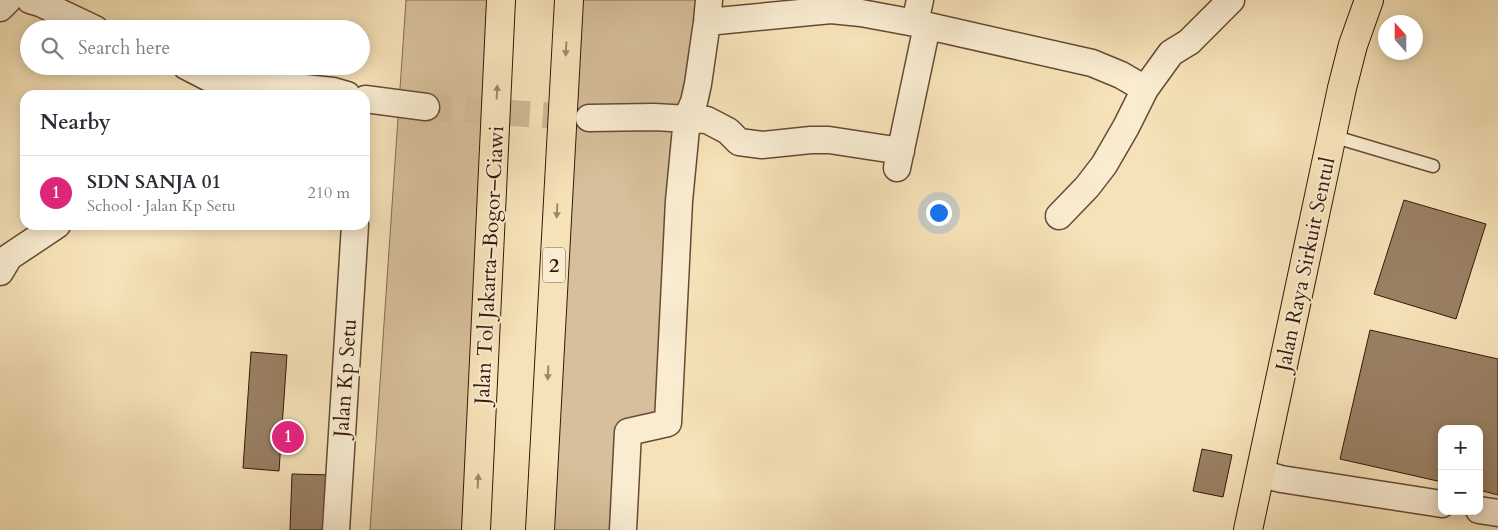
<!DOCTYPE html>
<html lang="en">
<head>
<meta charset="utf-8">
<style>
	body { margin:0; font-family:Cardo,serif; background:#f7f7f7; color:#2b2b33 }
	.controls { position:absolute; right:15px; bottom:15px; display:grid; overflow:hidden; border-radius:10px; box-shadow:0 2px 12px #0003 }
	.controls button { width:45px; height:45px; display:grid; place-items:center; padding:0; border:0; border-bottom:1px solid #e1e1e2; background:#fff; color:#2b2b33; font:25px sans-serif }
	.compass { position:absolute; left:1378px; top:15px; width:45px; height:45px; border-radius:50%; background:#fff; box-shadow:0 2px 12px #0003; rotate:339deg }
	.you { position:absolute; left:938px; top:212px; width:18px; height:18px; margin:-12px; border:4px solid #fff; border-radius:50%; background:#1a73e8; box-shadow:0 0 0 8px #1a73e833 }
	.badge { display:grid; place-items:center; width:32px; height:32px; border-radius:50%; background:#db2777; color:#fff; font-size:16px; font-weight:700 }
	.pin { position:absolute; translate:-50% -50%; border:2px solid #fff; box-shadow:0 1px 5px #0006 }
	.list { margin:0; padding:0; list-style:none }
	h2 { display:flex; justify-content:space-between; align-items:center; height:65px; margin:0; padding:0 20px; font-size:21px }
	h2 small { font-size:16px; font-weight:400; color:#7c7c81 }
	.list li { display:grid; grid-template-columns:32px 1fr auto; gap:15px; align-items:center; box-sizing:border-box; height:75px; padding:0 20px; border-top:1px solid #e1e1e2 }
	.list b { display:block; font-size:19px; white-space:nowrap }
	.list p { margin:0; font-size:16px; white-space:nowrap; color:#7c7c81 }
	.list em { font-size:16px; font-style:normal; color:#7c7c81 }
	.icon { flex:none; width:28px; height:28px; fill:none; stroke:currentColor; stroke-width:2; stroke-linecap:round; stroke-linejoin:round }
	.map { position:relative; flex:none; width:1498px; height:530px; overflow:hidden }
	.search { position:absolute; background:#fff; box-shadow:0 2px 12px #0003; left:20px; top:20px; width:350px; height:55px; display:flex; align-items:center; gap:12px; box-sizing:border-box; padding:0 18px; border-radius:28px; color:#7c7c81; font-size:19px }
	.panel { position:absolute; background:#fff; box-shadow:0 2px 12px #0003; left:20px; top:90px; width:350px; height:140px; border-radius:15px }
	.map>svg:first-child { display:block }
	.green { fill:#d6bf9a; stroke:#866a52 }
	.building { fill:#9a8064; stroke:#371609 }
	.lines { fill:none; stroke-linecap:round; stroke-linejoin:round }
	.street-tunnel { stroke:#d0b995; stroke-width:26; stroke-dasharray:26 13; stroke-linecap:butt }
	.lane-casing { stroke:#674935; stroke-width:15 }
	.street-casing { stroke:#674935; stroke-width:29 }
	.primary-casing { stroke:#371609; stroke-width:30 }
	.highway-casing { stroke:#371609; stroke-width:30 }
	.lane { stroke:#f9ecd1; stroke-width:12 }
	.street { stroke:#f9ecd1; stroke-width:26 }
	.primary { stroke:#f6e2b8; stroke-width:28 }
	.highway { stroke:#f6e2b8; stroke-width:28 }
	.oneway { fill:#a08669 }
	.labels { text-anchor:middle; stroke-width:4; stroke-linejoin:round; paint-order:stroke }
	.shield { fill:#f9ecd1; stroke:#715645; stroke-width:1 }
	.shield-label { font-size:20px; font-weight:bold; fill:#371609 }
	.street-label { font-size:21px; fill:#371609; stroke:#f9ecd1 }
</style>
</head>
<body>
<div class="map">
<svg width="1498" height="530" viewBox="0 0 1498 530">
	<rect width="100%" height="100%" fill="#f6e2b8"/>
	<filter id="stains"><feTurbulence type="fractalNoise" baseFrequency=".004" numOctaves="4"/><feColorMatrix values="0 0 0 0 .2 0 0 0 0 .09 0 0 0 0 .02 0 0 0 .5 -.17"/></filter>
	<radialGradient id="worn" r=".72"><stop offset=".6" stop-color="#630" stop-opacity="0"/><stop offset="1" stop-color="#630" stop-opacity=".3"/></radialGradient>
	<path class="green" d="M406 0H501L476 530H370Z
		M569 0H709L668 423 628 433 623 530H540Z"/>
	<path class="building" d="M1404 200 1486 224 1456 319 1374 294Z
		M1370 330 1498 359V495L1479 490V429H1442V482L1340 459Z
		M251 352 287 355 279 471 243 468Z
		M1202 449 1232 455 1223 497 1193 491Z
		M292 474 332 475 330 530H290Z"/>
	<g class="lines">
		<path class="street-tunnel" d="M426 107 585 118"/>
		<g class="lane-casing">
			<path id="lane" d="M1332 136 1433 166"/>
		</g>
		<g class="street-casing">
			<path id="street" d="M30 0 40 3 95 29
				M0 8 8 0
				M707 22 831 10 861 13 915 23 920 0
				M915 23 1092 63 1121 75 1145 89
				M186 66 219 83 275 85 333 91 347 95
				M365 99 426 107
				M589 118 654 117 707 120 728 131 739 142 762 145 811 140H829L901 151
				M897 168 927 26
				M1059 216 1087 187 1104 165 1126 127 1145 89 1171 53 1189 42 1231 0
				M0 272 9 257 57 225
				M1260 473 1281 479 1442 504
				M1479 510 1498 513
				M336 530 355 225
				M623 530 628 432 668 423 679 201 687 118 694 102 698 84 707 22 709 0"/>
		</g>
		<g class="primary-casing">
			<path id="primary" d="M1248 530 1342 88 1353 45 1369 0"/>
		</g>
		<g class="highway-casing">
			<path id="highway" d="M476 530 501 0
				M540 530 569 0"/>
		</g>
		<use href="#lane" class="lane"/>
		<use href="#street" class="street"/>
		<use href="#primary" class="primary"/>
		<use href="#highway" class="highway"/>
	</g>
	<defs><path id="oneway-solid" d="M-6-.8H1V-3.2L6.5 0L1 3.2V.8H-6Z" transform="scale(1.25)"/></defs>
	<g class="oneway">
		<use href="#oneway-solid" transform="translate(566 49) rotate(93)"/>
		<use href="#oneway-solid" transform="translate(497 92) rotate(-87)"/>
		<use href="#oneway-solid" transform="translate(557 211) rotate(93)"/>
		<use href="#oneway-solid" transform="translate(548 373) rotate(93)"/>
		<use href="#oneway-solid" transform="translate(478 481) rotate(-87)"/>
	</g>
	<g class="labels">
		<rect class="shield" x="543" y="247.5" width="22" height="35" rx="4"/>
		<g class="shield-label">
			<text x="554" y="272">2</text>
		</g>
		<g class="street-label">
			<text transform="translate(1305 264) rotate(-78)" y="7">Jalan Raya Sirkuit Sentul</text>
			<text transform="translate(489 265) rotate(-87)" y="7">Jalan Tol Jakarta–Bogor–Ciawi</text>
			<text transform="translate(345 378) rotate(-86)" y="7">Jalan Kp Setu</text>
		</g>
	</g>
	<rect width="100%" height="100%" filter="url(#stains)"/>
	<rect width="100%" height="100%" fill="url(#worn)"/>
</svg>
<div class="controls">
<button>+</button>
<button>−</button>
</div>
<svg class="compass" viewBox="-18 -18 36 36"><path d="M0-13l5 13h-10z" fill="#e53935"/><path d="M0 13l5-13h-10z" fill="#7c7c81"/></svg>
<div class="you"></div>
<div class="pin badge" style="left:288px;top:437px">1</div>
<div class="search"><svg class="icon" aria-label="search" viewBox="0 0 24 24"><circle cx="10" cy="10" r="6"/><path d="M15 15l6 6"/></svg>Search here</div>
<section class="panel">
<h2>Nearby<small></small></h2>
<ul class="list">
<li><span class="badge">1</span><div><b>SDN SANJA 01</b><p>School · Jalan Kp Setu</p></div><em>210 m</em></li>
</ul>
</section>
</div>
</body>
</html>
